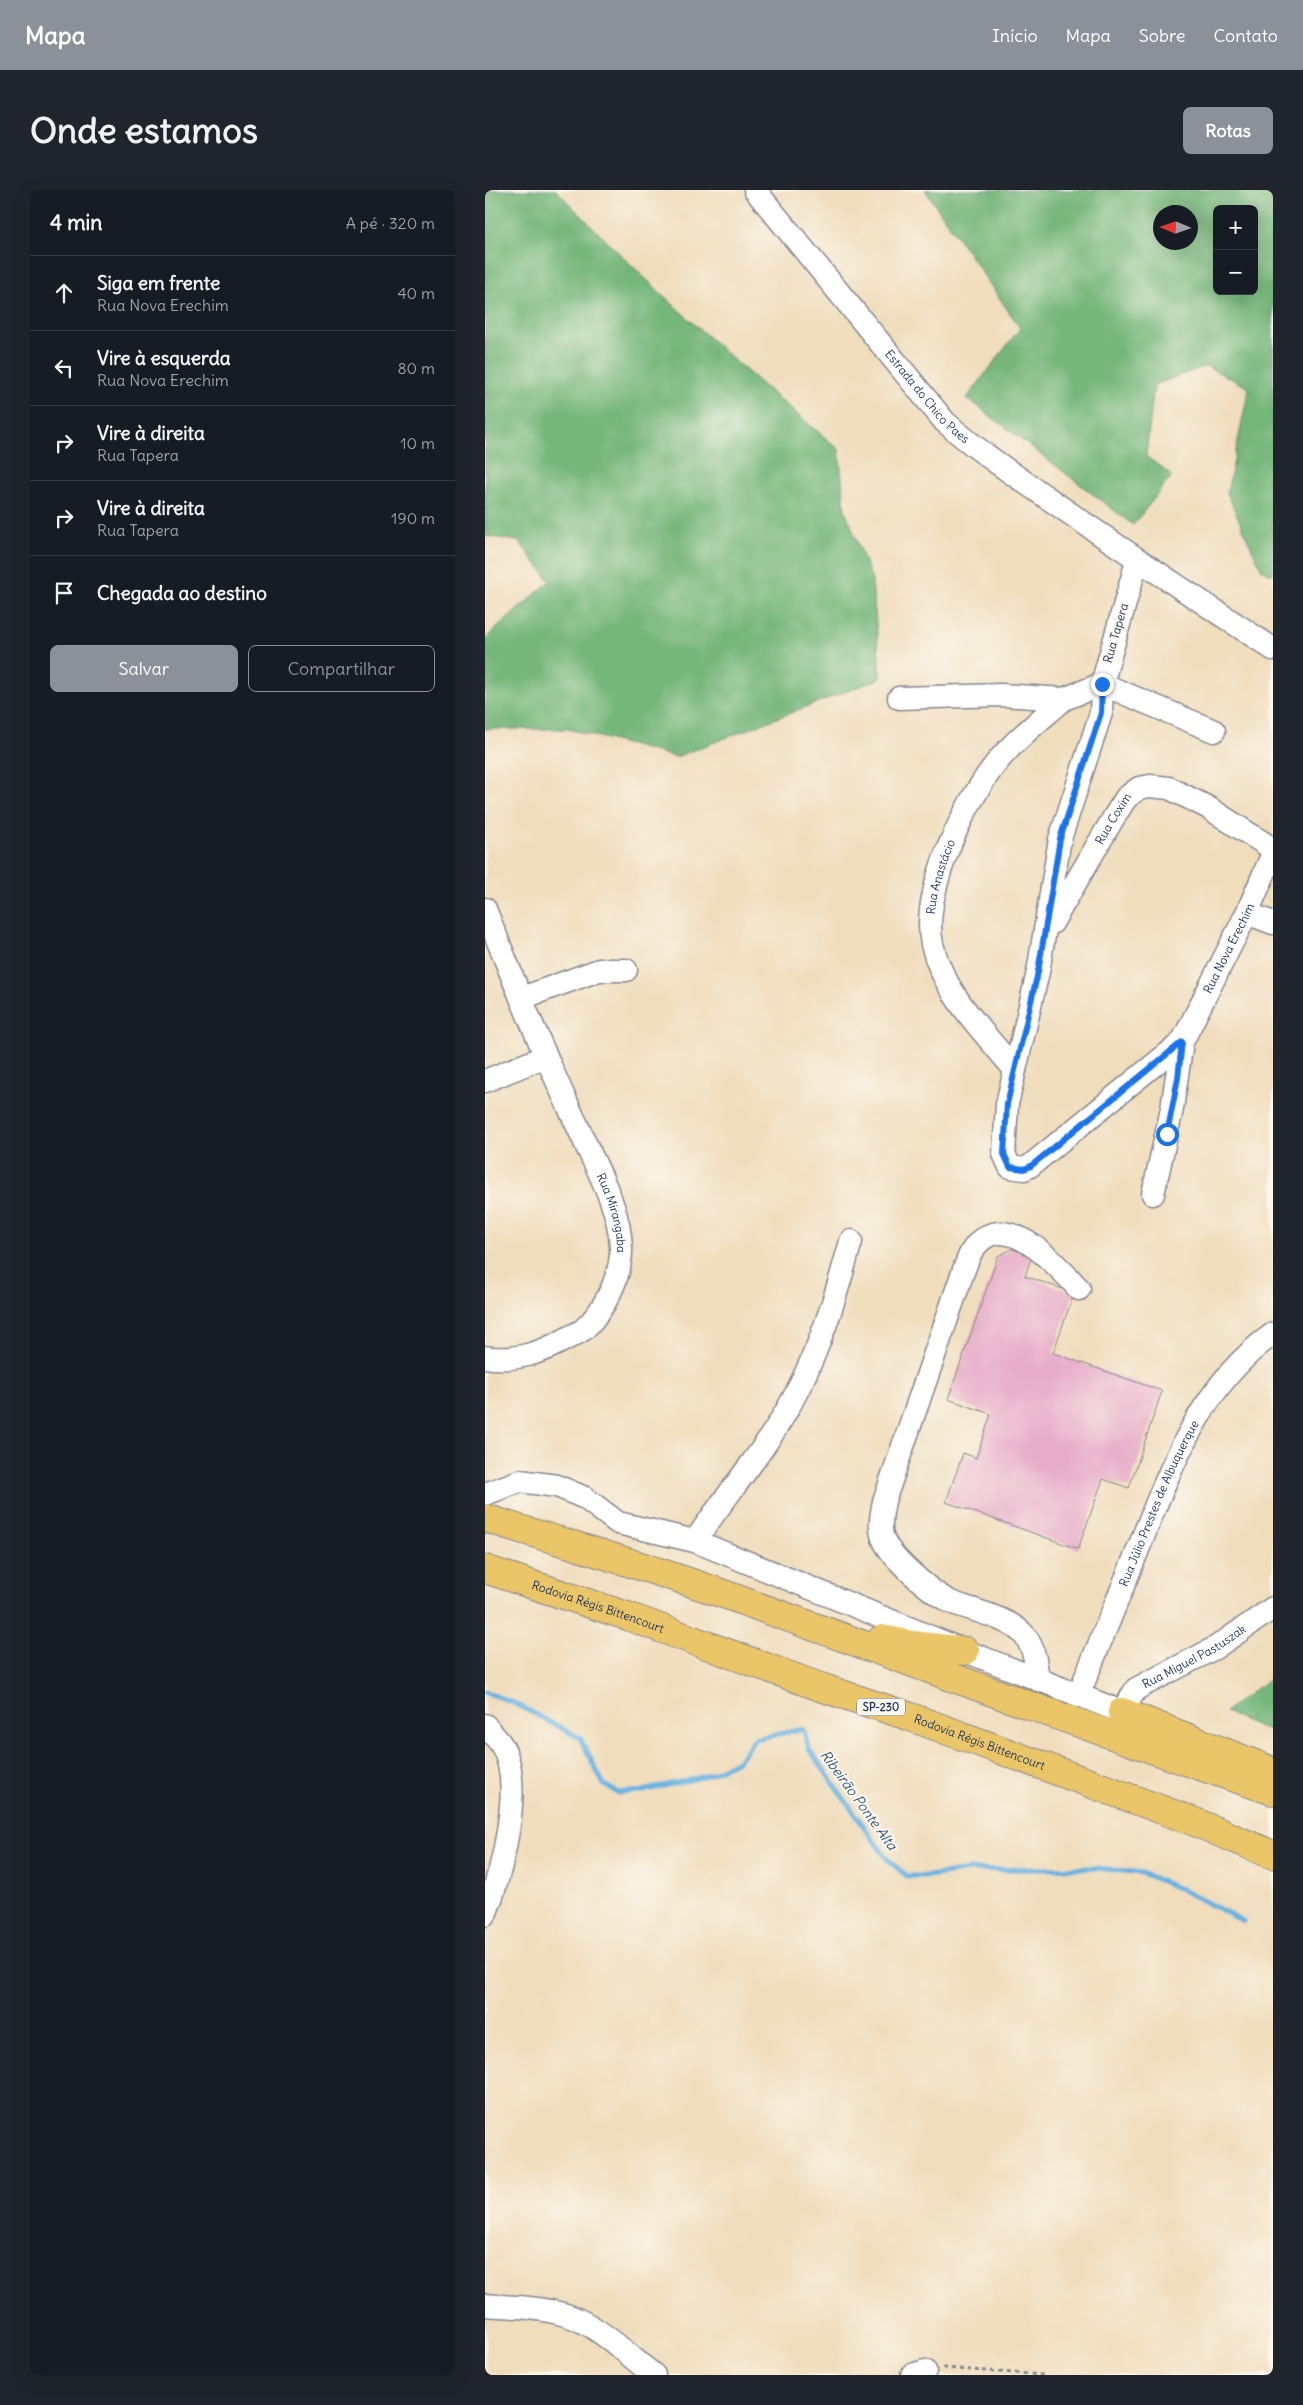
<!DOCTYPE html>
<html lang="pt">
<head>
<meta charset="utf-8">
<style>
	body { margin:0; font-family:Delius,sans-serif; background:#20242c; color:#f1f3f6 }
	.controls { position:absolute; right:15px; top:15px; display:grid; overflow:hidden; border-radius:8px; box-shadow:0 5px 20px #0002 }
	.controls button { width:45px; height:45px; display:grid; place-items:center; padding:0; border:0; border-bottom:1px solid #363941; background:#171b24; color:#f1f3f6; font:25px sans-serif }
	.compass { position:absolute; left:668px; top:15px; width:45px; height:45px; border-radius:50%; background:#171b24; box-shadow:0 5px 20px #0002; rotate:272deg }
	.stop { position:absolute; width:15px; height:15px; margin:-11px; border:4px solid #1a73e8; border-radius:50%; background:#fff }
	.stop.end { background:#1a73e8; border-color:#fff; box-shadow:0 1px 5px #0008 }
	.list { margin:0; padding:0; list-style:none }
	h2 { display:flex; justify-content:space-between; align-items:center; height:65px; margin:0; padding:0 20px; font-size:21px }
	h2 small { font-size:16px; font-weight:400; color:#9ea1a6 }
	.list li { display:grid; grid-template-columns:32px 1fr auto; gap:15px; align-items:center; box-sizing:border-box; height:75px; padding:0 20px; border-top:1px solid #363941 }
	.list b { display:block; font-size:19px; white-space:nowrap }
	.list p { margin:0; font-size:16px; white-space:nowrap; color:#9ea1a6 }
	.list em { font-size:16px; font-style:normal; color:#9ea1a6 }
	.actions { display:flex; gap:10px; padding:15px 20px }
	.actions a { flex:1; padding:11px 0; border:1px solid #8c9099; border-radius:8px; text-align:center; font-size:18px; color:#8c9099 }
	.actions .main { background:#8c9099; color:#fff }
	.icon { flex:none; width:28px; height:28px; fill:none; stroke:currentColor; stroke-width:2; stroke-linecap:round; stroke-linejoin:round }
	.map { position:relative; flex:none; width:788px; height:2185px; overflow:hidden; border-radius:8px }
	header { display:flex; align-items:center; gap:30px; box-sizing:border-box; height:70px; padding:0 25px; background:#8c9099; color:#fff }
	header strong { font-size:24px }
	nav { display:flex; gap:28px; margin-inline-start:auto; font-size:18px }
	.intro { display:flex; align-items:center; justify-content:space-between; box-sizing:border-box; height:120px; padding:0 30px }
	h1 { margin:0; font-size:35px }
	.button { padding:12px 22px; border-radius:8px; background:#8c9099; color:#fff; font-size:18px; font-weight:700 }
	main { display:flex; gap:30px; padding:0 30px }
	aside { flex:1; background:#171b24; border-radius:8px; box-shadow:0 5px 20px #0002 }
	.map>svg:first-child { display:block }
	.forest { fill:#74b679; stroke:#48726c; fill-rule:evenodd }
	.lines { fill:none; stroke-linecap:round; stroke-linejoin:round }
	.stream { stroke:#69b2e1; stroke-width:5 }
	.building { fill:#e7acc8 }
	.minor-casing { stroke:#86868d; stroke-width:25 }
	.highway-casing { stroke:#86868d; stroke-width:30 }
	.path { stroke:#86868d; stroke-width:3; stroke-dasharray:4 4; stroke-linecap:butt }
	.minor { stroke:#fff; stroke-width:22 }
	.highway { stroke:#ebc669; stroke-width:28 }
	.route { stroke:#1a73e8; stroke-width:6 }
	.labels { text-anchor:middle; stroke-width:4.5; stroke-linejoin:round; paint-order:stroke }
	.shield { fill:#fbf7ec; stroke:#5e6b89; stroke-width:1 }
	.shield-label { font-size:11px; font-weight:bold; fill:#1b2f5e }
	.street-label { font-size:12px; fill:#1b2f5e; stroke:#fbf7ec }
	.water-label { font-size:14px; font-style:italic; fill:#325685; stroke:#fbf7ec }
</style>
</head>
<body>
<header>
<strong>Mapa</strong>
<nav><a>Início</a><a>Mapa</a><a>Sobre</a><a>Contato</a></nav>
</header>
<div class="intro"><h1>Onde estamos</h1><a class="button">Rotas</a></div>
<main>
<aside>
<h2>4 min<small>A pé · 320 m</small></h2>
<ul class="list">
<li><svg class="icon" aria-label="ahead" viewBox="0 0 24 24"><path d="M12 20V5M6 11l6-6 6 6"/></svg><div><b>Siga em frente</b><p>Rua Nova Erechim</p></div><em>40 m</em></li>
<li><svg class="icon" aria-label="left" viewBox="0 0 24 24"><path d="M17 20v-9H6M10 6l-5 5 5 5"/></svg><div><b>Vire à esquerda</b><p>Rua Nova Erechim</p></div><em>80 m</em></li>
<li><svg class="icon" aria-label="right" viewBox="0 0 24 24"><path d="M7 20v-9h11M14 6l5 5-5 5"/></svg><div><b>Vire à direita</b><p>Rua Tapera</p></div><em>10 m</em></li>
<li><svg class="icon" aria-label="right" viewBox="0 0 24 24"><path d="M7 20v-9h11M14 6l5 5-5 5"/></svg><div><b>Vire à direita</b><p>Rua Tapera</p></div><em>190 m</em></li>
<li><svg class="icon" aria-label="arrive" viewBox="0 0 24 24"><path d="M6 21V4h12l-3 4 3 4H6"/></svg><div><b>Chegada ao destino</b></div></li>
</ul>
<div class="actions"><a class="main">Salvar</a><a>Compartilhar</a></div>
</aside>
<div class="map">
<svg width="788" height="2185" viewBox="0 0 788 2185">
	<rect width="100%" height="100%" fill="#fbf7ec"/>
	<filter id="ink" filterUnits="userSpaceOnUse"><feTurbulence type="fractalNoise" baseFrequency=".02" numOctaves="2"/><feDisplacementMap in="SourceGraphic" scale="10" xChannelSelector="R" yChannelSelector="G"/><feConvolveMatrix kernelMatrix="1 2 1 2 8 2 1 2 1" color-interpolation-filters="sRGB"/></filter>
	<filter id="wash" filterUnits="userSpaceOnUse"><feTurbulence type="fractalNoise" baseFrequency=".0096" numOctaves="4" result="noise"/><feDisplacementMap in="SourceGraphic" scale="20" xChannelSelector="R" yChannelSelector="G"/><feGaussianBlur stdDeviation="1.12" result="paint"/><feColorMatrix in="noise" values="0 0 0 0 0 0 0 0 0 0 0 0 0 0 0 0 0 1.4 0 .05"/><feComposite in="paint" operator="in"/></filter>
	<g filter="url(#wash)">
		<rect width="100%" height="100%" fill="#f0ddbc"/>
		<path class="forest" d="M0 0H71C161 92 254 178 354 259L360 320 387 390 396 488 191 567 83 539H0V454L4 445 65 391 33 351 0 346Z
			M440 0H788V385L776 379 742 303 764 198 721 176 669 195 661 266 687 286 648 335 482 208 535 138ZM732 19H769V101H732ZM676 22H706V52H676Z
			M788 1486V1543L740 1522Z"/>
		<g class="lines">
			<path class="stream" d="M0 1502 27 1512 95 1548 119 1595 133 1603 158 1601 224 1585 253 1571 270 1549 318 1539 324 1559 402 1669 422 1686H443L485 1680 612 1678 657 1683 697 1700 758 1731"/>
		</g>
		<g id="blocks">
			<path class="building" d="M527 1059 547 1066 540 1086 589 1103 568 1163 677 1201 644 1298 618 1289 593 1359 461 1312 478 1263 491 1268 506 1224 463 1209 513 1066Z"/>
		</g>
	</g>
	<g filter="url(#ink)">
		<use href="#blocks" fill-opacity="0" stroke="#86868d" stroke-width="1"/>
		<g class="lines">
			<g class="minor-casing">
				<g id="minor">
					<path id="s1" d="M270 0 460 232C494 262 531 286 567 311 640 362 714 410 788 459"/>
					<path id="s2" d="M652 371 617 494 616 523 575 649 553 782 522 914 519 964 525 977 539 979 545 976 697 852 762 723 788 663"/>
					<path d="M414 508 516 505 579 509 617 494 729 541"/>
					<path id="s3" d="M0 719C20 768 39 818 61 866 74 897 89 928 103 959 118 990 135 1023 136 1058 137 1085 119 1121 99 1139 94 1143 88 1145 83 1148 56 1163 30 1172 0 1167"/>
					<path d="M762 723 788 733"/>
					<path id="s4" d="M567 733 629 627 641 608 654 598 665 596 684 598 722 617 788 659"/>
					<path d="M37 808 114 780H141"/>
					<path id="s5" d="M530 880C499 842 458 803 447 754 435 701 484 601 520 563 538 543 559 527 579 509"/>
					<path d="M0 891 61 866"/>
					<path d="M668 1004 687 919 697 852"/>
					<path id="s6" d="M0 1304 35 1291 72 1296 100 1308 133 1333 210 1351 480 1461 637 1522 651 1499 730 1458 788 1418"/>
					<path d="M210 1351C242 1303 281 1260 308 1209 335 1159 351 1106 366 1051"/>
					<path d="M553 1490C551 1475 550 1459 540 1446 527 1429 488 1420 468 1413 449 1405 402 1366 397 1345 394 1334 397 1323 399 1311L478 1082C481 1075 483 1067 487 1061 517 1013 571 1074 594 1099"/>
					<path id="s7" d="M593 1506C613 1458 632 1410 652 1362 684 1282 715 1195 788 1144"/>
					<path d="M0 1535C5 1542 13 1549 17 1556 40 1595 16 1685 0 1725"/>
					<path d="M0 2115C28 2117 57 2117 84 2126 116 2137 142 2165 169 2185"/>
					<path d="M427 2185 440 2181"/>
				</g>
			</g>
			<g class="highway-casing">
				<g id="highway">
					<path d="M0 1328C85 1355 172 1379 255 1410 433 1474 609 1541 788 1601"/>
					<path id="s8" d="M0 1379 145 1427 335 1497 423 1526 710 1632 788 1665"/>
					<path d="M397 1449 427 1455 480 1461"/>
					<path d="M637 1522 780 1578 788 1592"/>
				</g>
			</g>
			<path class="path" d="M458 2178 558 2185"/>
			<use href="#minor" class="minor"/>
			<use href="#highway" class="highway"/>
		</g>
	</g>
	<g class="lines" filter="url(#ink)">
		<path class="route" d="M617 494 616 523 575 649 553 782 522 914 519 964 525 977 539 979 546 976 697 852 693 888 682 944"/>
	</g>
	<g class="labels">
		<rect class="shield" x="372" y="1508.5" width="48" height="17" rx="4"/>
		<g class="shield-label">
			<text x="396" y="1521">SP-230</text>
		</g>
		<g class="street-label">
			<text dy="4" stroke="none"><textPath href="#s1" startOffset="269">Estrada do Chico Paes</textPath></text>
			<text transform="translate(631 443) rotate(-74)" y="4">Rua Tapera</text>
			<text dy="4" stroke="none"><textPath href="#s4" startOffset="121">Rua Coxim</textPath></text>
			<text dy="4" stroke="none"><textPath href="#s5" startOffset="221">Rua Anastácio</textPath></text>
			<text dy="4" stroke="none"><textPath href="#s2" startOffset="946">Rua Nova Erechim</textPath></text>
			<text dy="4" stroke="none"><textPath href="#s3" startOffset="330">Rua Mirangaba</textPath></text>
			<text dy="4" stroke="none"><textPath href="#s7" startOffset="209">Rua Júlio Prestes de Albuquerque</textPath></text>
			<text dy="4" stroke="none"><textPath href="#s8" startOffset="119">Rodovia Régis Bittencourt</textPath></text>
			<text dy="4" stroke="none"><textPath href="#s6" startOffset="779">Rua Miguel Pastuszak</textPath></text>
			<text dy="4" stroke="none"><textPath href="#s8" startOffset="524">Rodovia Régis Bittencourt</textPath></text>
		</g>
		<g class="water-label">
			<text transform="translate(374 1610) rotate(54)" y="5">Ribeirão Ponte Alta</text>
		</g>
	</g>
</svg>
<div class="controls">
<button>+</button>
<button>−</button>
</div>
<svg class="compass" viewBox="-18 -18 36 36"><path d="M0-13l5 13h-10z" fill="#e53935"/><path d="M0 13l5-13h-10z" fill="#9ea1a6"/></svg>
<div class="stop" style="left:682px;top:944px"></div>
<div class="stop end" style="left:617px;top:494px"></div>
</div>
</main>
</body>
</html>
